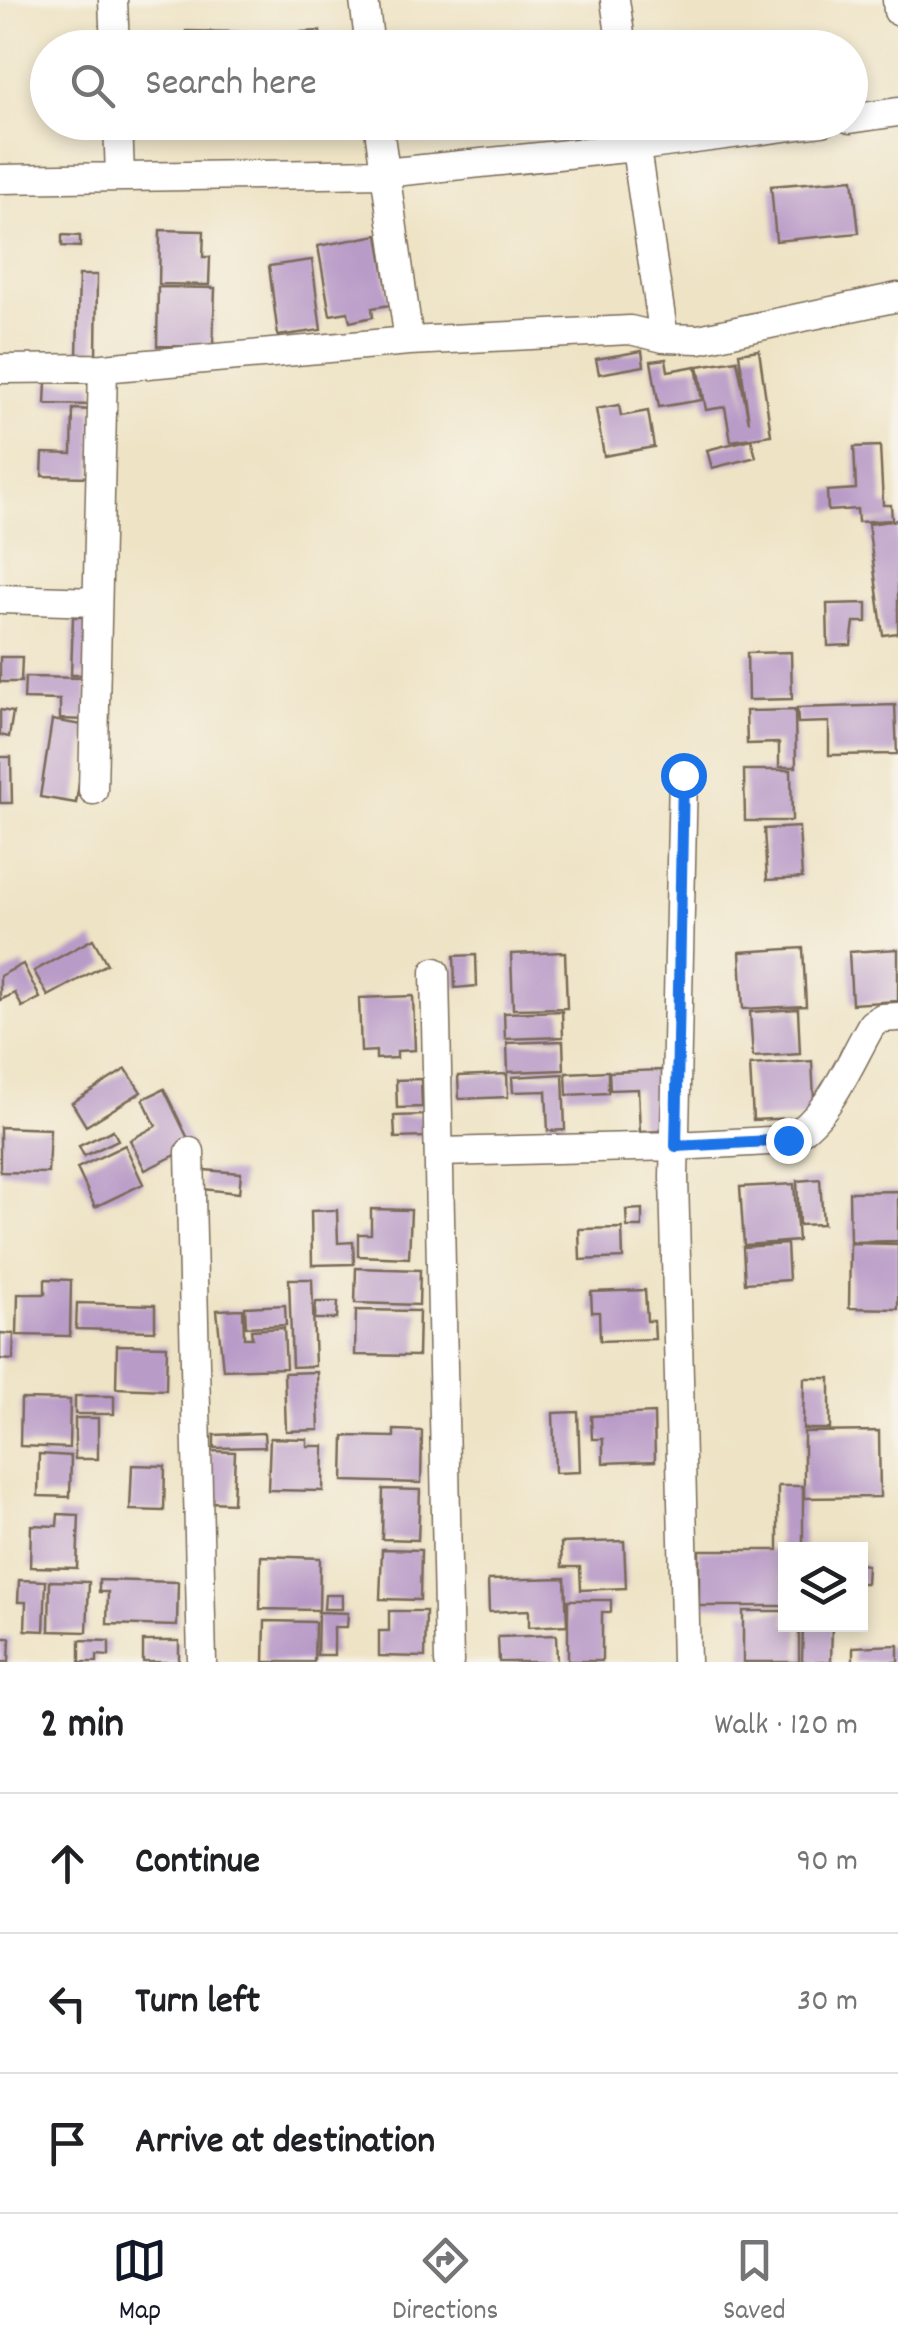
<!DOCTYPE html>
<html lang="en">
<head>
<meta charset="utf-8">
<style>
	body { margin:0; font-family:Dekko,sans-serif; background:#f2f2f2; color:#202124 }
	.controls { position:absolute; right:30px; bottom:30px; display:grid; overflow:hidden; border-radius:0px; box-shadow:0 5px 15px #0003 }
	.controls button { width:90px; height:90px; display:grid; place-items:center; padding:0; border:0; border-bottom:2px solid #e0e0e0; background:#fff; color:#202124; font:50px sans-serif }
	.stop { position:absolute; width:30px; height:30px; margin:-22px; border:8px solid #1a73e8; border-radius:50%; background:#fff }
	.stop.end { background:#1a73e8; border-color:#fff; box-shadow:0 2px 10px #0008 }
	.list { margin:0; padding:0; list-style:none }
	h2 { display:flex; justify-content:space-between; align-items:center; height:130px; margin:0; padding:0 40px; font-size:42px }
	h2 small { font-size:32px; font-weight:400; color:#757577 }
	.list li { display:grid; grid-template-columns:65px 1fr auto; gap:30px; align-items:center; box-sizing:border-box; height:140px; padding:0 40px; border-top:2px solid #e0e0e0 }
	.list b { display:block; font-size:38px; white-space:nowrap }
	.list em { font-size:32px; font-style:normal; color:#757577 }
	.icon { flex:none; width:55px; height:55px; fill:none; stroke:currentColor; stroke-width:2; stroke-linecap:round; stroke-linejoin:round }
	.map { position:relative; flex:none; width:898px; height:1662px; overflow:hidden }
	.search { position:absolute; background:#fff; box-shadow:0 5px 15px #0003; left:30px; right:30px; top:30px; height:110px; display:flex; align-items:center; gap:25px; box-sizing:border-box; padding:0 35px; border-radius:55px; color:#757577; font-size:38px }
	.sheet { height:550px; background:#fff }
	nav { display:flex; justify-content:space-around; align-items:center; box-sizing:border-box; height:140px; border-top:2px solid #e0e0e0; background:#fff; font-size:28px; color:#757577 }
	nav a { display:grid; justify-items:center; gap:5px }
	nav .on { color:#111827 }
	.map>svg:first-child { display:block }
	.building { fill:#b99bc8 }
	.lines { fill:none; stroke-linecap:round; stroke-linejoin:round }
	.minor-casing { stroke:#7a6b58; stroke-width:31 }
	.minor { stroke:#fff; stroke-width:28 }
	.route { stroke:#1a73e8; stroke-width:12 }
</style>
</head>
<body>
<div class="map">
<svg width="898" height="1662" viewBox="0 0 898 1662">
	<rect width="100%" height="100%" fill="#f7f3e8"/>
	<filter id="ink" filterUnits="userSpaceOnUse"><feTurbulence type="fractalNoise" baseFrequency=".01" numOctaves="2"/><feDisplacementMap in="SourceGraphic" scale="20" xChannelSelector="R" yChannelSelector="G"/><feConvolveMatrix kernelMatrix="1 2 1 2 8 2 1 2 1" color-interpolation-filters="sRGB"/></filter>
	<filter id="wash" filterUnits="userSpaceOnUse"><feTurbulence type="fractalNoise" baseFrequency=".0048" numOctaves="4" result="noise"/><feDisplacementMap in="SourceGraphic" scale="40" xChannelSelector="R" yChannelSelector="G"/><feGaussianBlur stdDeviation="2.25" result="paint"/><feColorMatrix in="noise" values="0 0 0 0 0 0 0 0 0 0 0 0 0 0 0 0 0 1.4 0 .05"/><feComposite in="paint" operator="in"/></filter>
	<g filter="url(#wash)">
		<rect width="100%" height="100%" fill="#eee3c5"/>
		<g id="blocks">
			<path class="building" d="M186 31 239 32V48H186Z
				M320 31 321 48H261V34Z
				M853 179 859 233 776 241 771 186Z
				M160 230 204 231 203 257H210L209 285 159 284Z
				M62 235 80 236V247L62 246Z
				M378 235 390 305 372 308 373 317 350 322 348 312 330 315 318 246Z
				M312 260 321 330 278 336 269 266Z
				M79 275H97L96 357 77 356Z
				M158 287 215 288 213 347 157 346Z
				M759 350 771 435 731 441 725 407 706 410 698 366 737 360 749 422 739 353Z
				M642 351 644 366 599 374 596 359Z
				M666 359 668 371 696 366 702 400 659 407 651 361Z
				M46 382 94 383V405L45 404Z
				M619 405 621 416 648 411 654 447 604 456 596 409Z
				M73 409 93 410 92 477 42 476 43 453 72 454Z
				M751 439 756 457 712 468 707 450Z
				M880 446 883 505H891L892 520 858 522 857 509 828 511 827 491 856 489 854 447Z
				M898 520V633L883 635 868 524Z
				M867 603V622H854L851 645 828 646 827 604Z
				M73 617H93L92 675H71Z
				M791 652 792 699 748 700 747 653Z
				M0 657H22L21 682H0Z
				M25 677 88 678 87 720 60 719V700L24 699Z
				M895 705 897 754 829 755V722L798 723 797 708Z
				M0 710 13 712 9 737 0 735Z
				M795 710 796 767H779V743L747 744 746 711Z
				M52 720 88 726 76 803 40 797Z
				M0 757H11L12 803H0Z
				M744 770H791L792 821H745Z
				M799 827 802 878 767 880 764 829Z
				M93 939 107 964 48 996 34 971Z
				M803 948 806 1006 743 1009 740 952Z
				M898 949V1001L852 1004 849 952Z
				M565 952 567 1008 513 1009 511 954Z
				M476 955 477 986 455 988 454 956Z
				M23 964 40 998 22 1007 15 993 0 1000V976Z
				M413 996 415 1050 397 1051V1058L376 1059V1051L361 1052 359 998Z
				M798 1009 800 1054 753 1057 750 1012Z
				M562 1011 563 1037 505 1039 504 1013Z
				M563 1041 564 1070 508 1072 507 1043Z
				M812 1061 815 1117 753 1120 750 1065Z
				M126 1069 141 1092 86 1126 72 1103Z
				M662 1070 664 1131 640 1132 638 1089 610 1090 609 1072Z
				M608 1071V1093L567 1095 566 1073Z
				M507 1074 508 1097 459 1099 458 1076Z
				M563 1074 565 1130 548 1131 546 1091 513 1092 512 1077Z
				M421 1079 422 1107 397 1108 396 1080Z
				M164 1089 192 1147 145 1170 130 1140 156 1126 143 1099Z
				M425 1115 426 1137 395 1138 394 1116Z
				M0 1127 50 1129 48 1173 0 1172Z
				M113 1130 118 1140 84 1156 79 1146Z
				M125 1145 143 1184 95 1207 77 1168Z
				M204 1170 241 1173 239 1193 202 1189Z
				M820 1179 823 1224 799 1225 797 1181Z
				M794 1184 798 1241 744 1245 740 1187Z
				M898 1191V1241L850 1242 849 1192Z
				M371 1209 411 1210 409 1258 358 1256V1234H371Z
				M642 1209V1227H627L626 1210Z
				M337 1210 338 1243 353 1242 354 1264 312 1265 311 1211Z
				M622 1228 623 1258 580 1260 579 1229Z
				M850 1243 898 1244V1309L849 1308Z
				M787 1244 789 1280 745 1283 743 1247Z
				M356 1268 420 1270 419 1305 355 1303Z
				M45 1279 71 1280 70 1336 17 1335 18 1294H45Z
				M289 1279H312L315 1366 292 1367Z
				M645 1290 647 1321H654L655 1339 600 1341 599 1312H592L591 1292Z
				M316 1302H338L337 1319H315Z
				M77 1303 155 1305V1331L76 1329Z
				M285 1305 286 1325 246 1327 245 1307Z
				M243 1309 244 1338H252L251 1330 284 1328 286 1368 223 1370 217 1310Z
				M356 1310 419 1311 418 1356 355 1355Z
				M0 1333 14 1334 13 1360 0 1359Z
				M117 1345 167 1346 166 1390 116 1388Z
				M317 1372 319 1430 286 1431 284 1373Z
				M804 1378H830V1429H803Z
				M75 1396H114V1414H75Z
				M21 1399 70 1400 69 1448 20 1446Z
				M578 1412 580 1472 555 1473 553 1413Z
				M654 1413 655 1461 603 1463V1439H592L591 1416Z
				M75 1418H98V1459H75Z
				M394 1430 422 1431 421 1483 343 1481 344 1436 394 1437Z
				M879 1431 880 1497 804 1498V1432Z
				M264 1433 265 1447 214 1448V1435Z
				M270 1438 307 1439V1446H324L323 1491 268 1490Z
				M210 1451 235 1452 233 1503 208 1502Z
				M39 1454 71 1456 70 1497 38 1496Z
				M132 1465 165 1466 164 1511 130 1510Z
				M778 1486H803V1548H786V1606H699V1550H778Z
				M383 1489 420 1490 418 1540 382 1539Z
				M58 1514 79 1515 77 1568 30 1567 31 1525 57 1526Z
				M624 1541 626 1588 581 1590 580 1567H562L561 1543Z
				M382 1549 421 1550 420 1600 380 1599Z
				M261 1556 320 1558 319 1610 260 1609Z
				M860 1564 867 1565 866 1583H860Z
				M565 1578 567 1625 529 1627V1610L489 1612 488 1580Z
				M19 1580 46 1581 44 1631 25 1630 26 1602H18Z
				M99 1580 178 1582 177 1626 107 1624 108 1592H99Z
				M50 1581 89 1582 87 1632 49 1631Z
				M325 1595H342V1609H324Z
				M568 1600H611V1612H602V1661H568Z
				M389 1611H426L425 1657 379 1656V1631H389Z
				M743 1611H786V1624H799V1662H743Z
				M318 1612 348 1613 347 1627H334V1655H317Z
				M265 1621 315 1622 314 1662H264Z
				M803 1624H832L831 1662H802Z
				M556 1635 557 1662H499L498 1637Z
				M0 1638H10L9 1662H0Z
				M80 1640 109 1641V1656L97 1655V1662H80Z
				M143 1641H179V1662H143Z
				M898 1645V1662H853V1647Z"/>
		</g>
	</g>
	<g filter="url(#ink)">
		<use href="#blocks" fill-opacity="0" stroke="#7a6b58" stroke-width="2.5"/>
		<g class="lines">
			<g class="minor-casing">
				<path id="minor" d="M113 0 115 48
					M364 0 370 48
					M615 0 622 48
					M897 0 898 11
					M850 119 898 112
					M118 122 120 176
					M378 122 409 341
					M632 122 664 338
					M0 179 384 173 635 147 822 122
					M0 369 103 368 409 341 630 330 664 338 699 339 898 297
					M0 599 97 602
					M683 775 674 1177 686 1662
					M93 790 103 368
					M435 972 449 1662
					M190 1152 202 1662
					M439 1152 676 1146 787 1140C829 1119 849 1063 872 1024L882 1018 898 1017"/>
			</g>
			<use href="#minor" class="minor"/>
		</g>
	</g>
	<g class="lines" filter="url(#ink)">
		<path class="route" d="M683 775 676 1146 788 1140"/>
	</g>
</svg>
<div class="controls">
<button><svg class="icon" aria-label="layers" viewBox="0 0 24 24"><path d="M12 4l9 5-9 5-9-5zM3 14l9 5 9-5"/></svg></button>
</div>
<div class="stop" style="left:683px;top:775px"></div>
<div class="stop end" style="left:788px;top:1140px"></div>
<div class="search"><svg class="icon" aria-label="search" viewBox="0 0 24 24"><circle cx="10" cy="10" r="6"/><path d="M15 15l6 6"/></svg>Search here</div>
</div>
<section class="sheet">
<h2>2 min<small>Walk · 120 m</small></h2>
<ul class="list">
<li><svg class="icon" aria-label="ahead" viewBox="0 0 24 24"><path d="M12 20V5M6 11l6-6 6 6"/></svg><div><b>Continue</b></div><em>90 m</em></li>
<li><svg class="icon" aria-label="left" viewBox="0 0 24 24"><path d="M17 20v-9H6M10 6l-5 5 5 5"/></svg><div><b>Turn left</b></div><em>30 m</em></li>
<li><svg class="icon" aria-label="arrive" viewBox="0 0 24 24"><path d="M6 21V4h12l-3 4 3 4H6"/></svg><div><b>Arrive at destination</b></div></li>
</ul>
</section>
<nav>
<a class="on"><svg class="icon" aria-label="map" viewBox="0 0 24 24"><path d="M3 6l6-2 6 2 6-2v14l-6 2-6-2-6 2zM9 4v14M15 6v14"/></svg>Map</a>
<a><svg class="icon" aria-label="directions" viewBox="0 0 24 24"><path d="M12 3l9 9-9 9-9-9zM9 14v-3h6M13 9l2 2-2 2"/></svg>Directions</a>
<a><svg class="icon" aria-label="saved" viewBox="0 0 24 24"><path d="M7 4h10v16l-5-4-5 4z"/></svg>Saved</a>
</nav>
</body>
</html>
